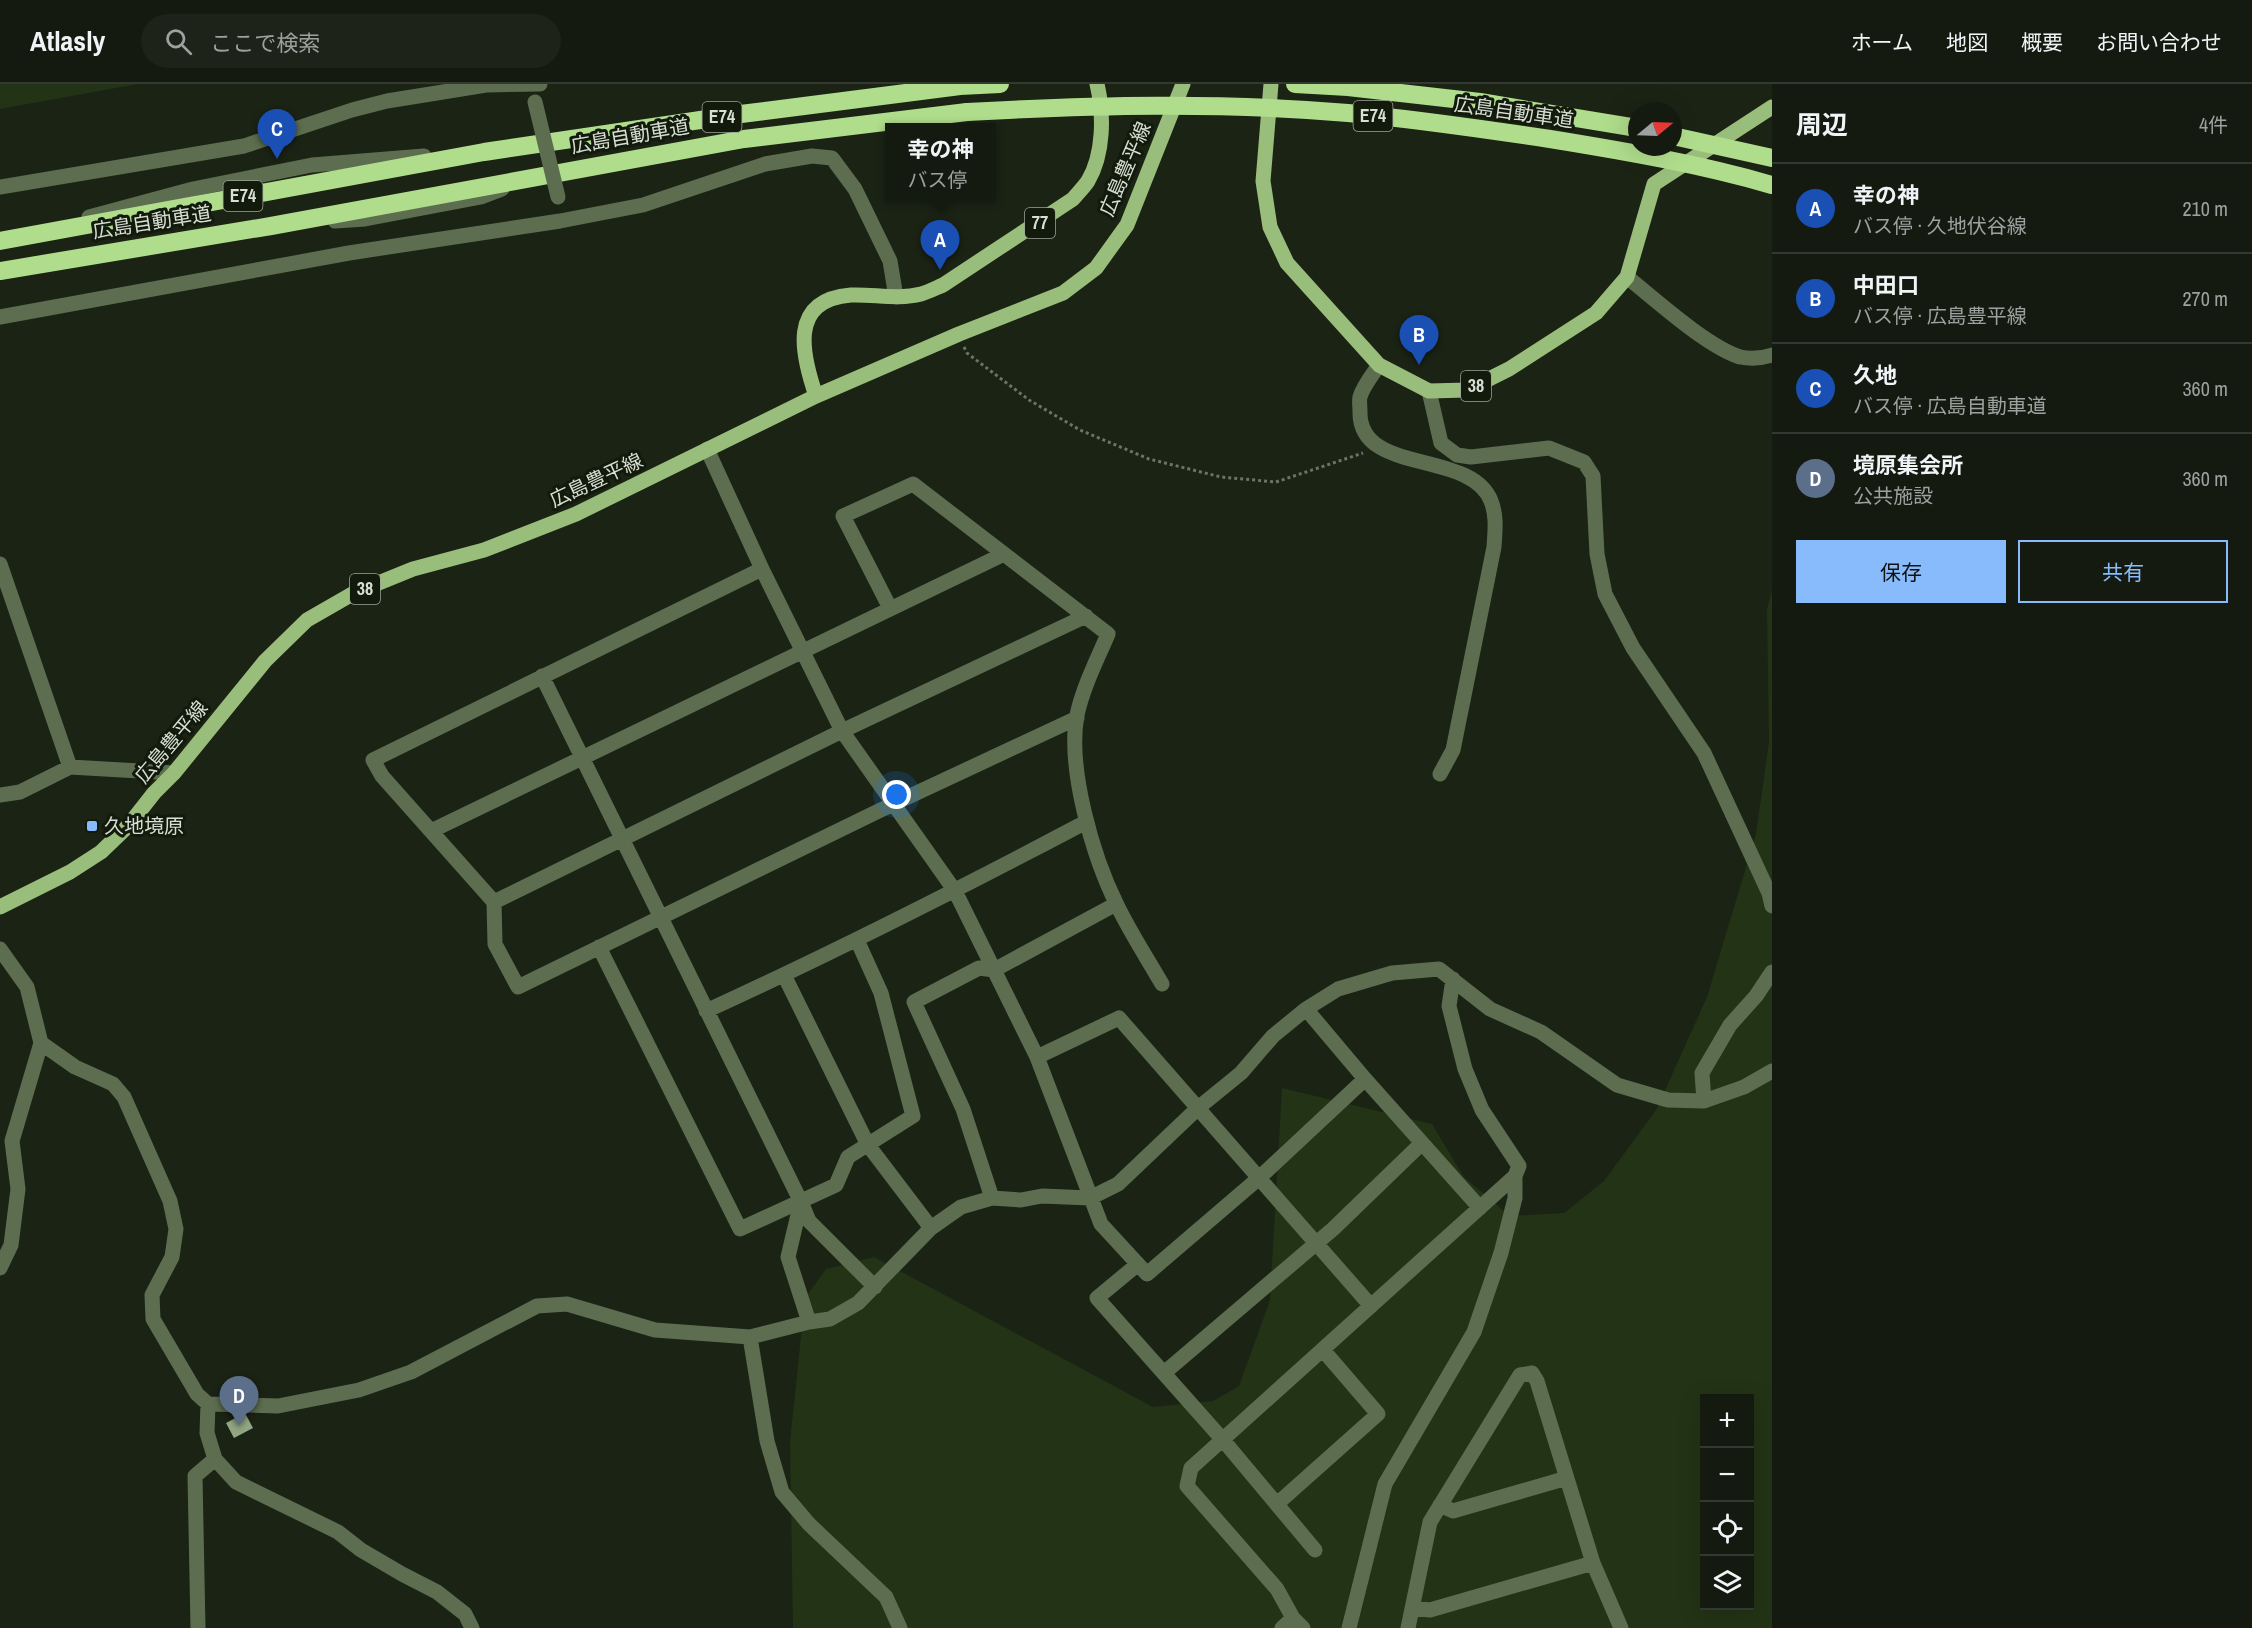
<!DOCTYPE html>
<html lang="ja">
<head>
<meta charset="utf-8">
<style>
	body { margin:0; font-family:"Archivo Narrow","Noto Sans JP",sans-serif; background:#1d2319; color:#f1f3f6 }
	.controls { position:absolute; right:18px; bottom:18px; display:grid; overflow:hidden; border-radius:0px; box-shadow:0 6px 24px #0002 }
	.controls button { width:54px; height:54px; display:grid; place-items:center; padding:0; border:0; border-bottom:2px solid #333830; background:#141a10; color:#f1f3f6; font:30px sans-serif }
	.compass { position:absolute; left:1628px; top:18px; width:54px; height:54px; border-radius:50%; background:#141a10; box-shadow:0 6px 24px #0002; rotate:71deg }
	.you { position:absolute; left:897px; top:711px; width:21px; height:21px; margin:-15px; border:4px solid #fff; border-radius:50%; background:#1a73e8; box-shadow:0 0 0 9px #1a73e833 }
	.badge { display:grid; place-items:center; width:39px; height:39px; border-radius:50%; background:#87bbfb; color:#fff; font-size:20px; font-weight:700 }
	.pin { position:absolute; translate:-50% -50px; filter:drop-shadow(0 2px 3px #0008) }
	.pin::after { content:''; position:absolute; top:32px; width:21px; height:18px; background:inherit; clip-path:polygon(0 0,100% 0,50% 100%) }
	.popup { position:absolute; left:885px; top:39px; width:111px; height:78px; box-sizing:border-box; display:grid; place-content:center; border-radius:0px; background:#141a10; filter:drop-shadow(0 2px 4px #0005); font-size:20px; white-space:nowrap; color:#9da19f }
	.popup b { font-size:22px; color:#f1f3f6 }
	.popup::after { content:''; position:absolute; left:50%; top:100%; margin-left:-12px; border:12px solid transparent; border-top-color:#141a10 }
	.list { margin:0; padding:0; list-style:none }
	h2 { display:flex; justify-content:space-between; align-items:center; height:78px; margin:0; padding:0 24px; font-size:26px }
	h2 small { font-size:20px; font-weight:400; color:#9da19f }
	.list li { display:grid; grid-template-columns:39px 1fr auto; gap:18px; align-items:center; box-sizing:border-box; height:90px; padding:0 24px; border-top:2px solid #333830 }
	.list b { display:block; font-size:22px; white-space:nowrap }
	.list p { margin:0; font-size:20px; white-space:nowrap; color:#9da19f }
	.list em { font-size:20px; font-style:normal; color:#9da19f }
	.actions { display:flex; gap:12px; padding:18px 24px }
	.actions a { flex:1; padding:14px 0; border:2px solid #87bbfb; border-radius:0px; text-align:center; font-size:21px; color:#87bbfb }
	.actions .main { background:#87bbfb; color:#111 }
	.icon { flex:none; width:33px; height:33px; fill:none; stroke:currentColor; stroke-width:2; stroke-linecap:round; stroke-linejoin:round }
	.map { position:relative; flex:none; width:1772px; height:1544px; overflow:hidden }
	header { display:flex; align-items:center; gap:36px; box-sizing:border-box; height:84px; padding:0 30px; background:#141a10; border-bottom:2px solid #333830 }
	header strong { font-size:28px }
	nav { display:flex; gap:33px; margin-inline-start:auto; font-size:21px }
	.search { width:420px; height:54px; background:#1d2319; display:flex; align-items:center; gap:15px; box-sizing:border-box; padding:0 21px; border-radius:33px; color:#9da19f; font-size:22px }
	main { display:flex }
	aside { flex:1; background:#141a10 }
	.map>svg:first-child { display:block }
	.green { fill:#233315; fill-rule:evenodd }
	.building { fill:#92a783 }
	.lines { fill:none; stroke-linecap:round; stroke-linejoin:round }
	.path { stroke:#6d7467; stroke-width:3; stroke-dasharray:3 3; stroke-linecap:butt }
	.minor { stroke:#5c6e4f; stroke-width:15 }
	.major { stroke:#99be7b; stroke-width:15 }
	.highway { stroke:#b0dd8c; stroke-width:18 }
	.minor-bridge { stroke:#5c6e4f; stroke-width:15 }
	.highway-bridge { stroke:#b0dd8c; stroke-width:18 }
	.poi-dot { fill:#87bbfb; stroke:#121a0c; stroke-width:2 }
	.labels { text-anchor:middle; stroke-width:6; stroke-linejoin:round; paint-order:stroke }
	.shield { fill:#121a0c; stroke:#9da398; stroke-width:1.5 }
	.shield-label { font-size:18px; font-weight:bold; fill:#d8ded4 }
	.street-label { font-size:20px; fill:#d8ded4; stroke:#121a0c }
	.poi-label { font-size:20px; fill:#d8ded4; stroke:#121a0c; text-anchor:start }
</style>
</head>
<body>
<header>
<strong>Atlasly</strong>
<div class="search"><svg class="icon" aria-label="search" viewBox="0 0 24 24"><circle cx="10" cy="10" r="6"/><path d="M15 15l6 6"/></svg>ここで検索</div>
<nav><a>ホーム</a><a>地図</a><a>概要</a><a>お問い合わせ</a></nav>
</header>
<main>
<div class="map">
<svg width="1772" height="1544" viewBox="0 0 1772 1544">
	<rect width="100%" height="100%" fill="#1b2315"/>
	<path class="green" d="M0 0H138L0 25Z
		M1772 506V1544H793L790 1358 805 1214 826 1185 874 1173 1153 1323 1213 1317 1239 1302 1270 1216 1282 1004 1432 1040 1464 1093 1510 1132 1564 1129 1604 1097 1656 1026 1707 913 1756 750 1769 658 1767 525ZM1704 1314H1750V1522H1704Z"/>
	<path class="building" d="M245 1329 253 1344 234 1354 226 1339Z"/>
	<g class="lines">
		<path class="path" d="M964 263 967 269 1029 316 1080 346 1149 375 1221 393 1276 398 1363 369"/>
		<path class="minor" d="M0 103 244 62 352 26 387 17 486 1 540 0
			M89 133 193 105 312 81 424 72
			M335 137 365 135 481 113 502 105
			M1627 193C1656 216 1706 262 1740 273 1750 275 1763 274 1772 271
			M0 233 349 169 560 137 643 121 765 80 812 72 832 74 855 105 890 177 896 213
			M1379 281C1373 290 1363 302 1360 313 1359 317 1360 323 1360 327 1358 392 1471 365 1491 417 1497 432 1495 447 1494 463L1453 666 1440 690
			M1429 307 1441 359 1457 371 1471 373 1549 364 1584 378 1593 392 1597 470 1605 510 1633 564 1704 669 1769 809 1772 822
			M707 365 762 485 842 647 955 807 1037 973 1101 1140 1147 1190 1259 1094 1365 995
			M0 480 70 683
			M762 485 373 676 382 692 494 818 495 860 518 903 893 720 1077 634
			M890 524 843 432 913 400 1108 550C1097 576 1083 603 1077 631 1067 684 1093 773 1117 821 1130 848 1147 874 1162 900
			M542 592 801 1118 788 1173 809 1238
			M0 711 20 708 70 683 174 689
			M431 747 1004 470
			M494 818 842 647 1086 532
			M599 863 740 1145 836 1101 848 1073 913 1032 881 909 857 856
			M0 865 27 903 41 959 75 983 113 1000 124 1013 170 1117 176 1145 172 1173 152 1211 153 1235 197 1310 208 1320 278 1322 359 1306 411 1288 537 1222 567 1220 655 1246 750 1253 809 1238 830 1235 858 1219 931 1144 961 1123 992 1114 1021 1116 1042 1112 1090 1114 1118 1100 1198 1024 1241 989 1273 952 1306 925 1338 905 1392 889 1439 885 1490 925 1541 948 1617 1001 1668 1016 1704 1017 1744 1003 1772 987
			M784 891 868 1061 931 1144
			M1306 925 1365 995 1480 1124
			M706 927C835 868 961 804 1086 738
			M1037 973 1119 934 1371 1222
			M1704 1017 1702 989 1730 941 1756 912 1772 888
			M992 1114 963 1025 914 918 979 884 994 886 1116 820
			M801 1118 809 1137 875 1203
			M1138 1180 1097 1214 1223 1356 1315 1466
			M0 1184 11 1161 18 1105 12 1057 41 959
			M750 1253 767 1357 782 1408 809 1440 886 1513 900 1544
			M1164 1289 1333 1145 1422 1059
			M208 1320 207 1349 215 1375 236 1398 338 1448 361 1466 402 1490 437 1508 465 1530 472 1544
			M1278 1419 1378 1330 1323 1266
			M1440 1421 1453 1427 1567 1394
			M1412 1524 1430 1526 1593 1479
			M198 1544 195 1392 215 1375
			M1282 1544 1293 1534
			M1303 1544 1293 1534 1277 1505 1187 1402 1191 1384 1515 1092 1519 1082 1482 1026 1465 985 1449 922 1453 895
			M1349 1544 1385 1400 1474 1248 1501 1169 1515 1114V1092
			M1408 1544 1430 1438 1520 1291 1532 1289 1537 1297 1593 1479 1621 1544"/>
		<path class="major" d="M1271 0 1263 97 1270 143 1287 179 1379 281 1429 307 1467 306 1509 285 1596 229 1627 193 1654 100 1772 23
			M816 312C802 271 788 216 851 211 874 210 898 216 921 210 928 208 936 204 943 201L1073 115C1078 109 1084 103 1088 97 1104 70 1104 30 1097 0
			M0 823 70 788 101 768 128 742 154 709 174 689 265 577 307 536 354 509 413 485 484 466 576 430 816 312 959 250 1063 209 1096 184 1127 141 1183 0"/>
		<path class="highway" d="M1295 0 1348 3 1480 18 1637 44
			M0 157 484 68 741 30 960 2 1000 0
			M0 187 271 142 744 55 967 28"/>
		<path class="minor-bridge" d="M535 18 558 113"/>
		<path class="highway-bridge" d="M967 28C1094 21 1221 18 1348 29 1416 35 1483 45 1550 55 1624 67 1700 80 1772 101
			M1673 52 1772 74"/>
	</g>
	<rect class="poi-dot" x="86" y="736" width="12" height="12" rx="3"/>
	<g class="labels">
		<g class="shield">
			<rect x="1353.5" y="17" width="39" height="30" rx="4.5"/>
			<rect x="702.5" y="18" width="39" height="30" rx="4.5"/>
			<rect x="223.5" y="97" width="39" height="30" rx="4.5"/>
			<rect x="1025" y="124" width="30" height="30" rx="4.5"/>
			<rect x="1461" y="287" width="30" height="30" rx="4.5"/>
			<rect x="350" y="490" width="30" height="30" rx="4.5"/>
		</g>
		<g class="shield-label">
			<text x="1373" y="38">E74</text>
			<text x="722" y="39">E74</text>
			<text x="243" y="118">E74</text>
			<text x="1040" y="145">77</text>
			<text x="1476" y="308">38</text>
			<text x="365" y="511">38</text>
		</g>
		<g class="street-label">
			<text transform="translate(1514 28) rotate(8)" y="7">広島自動車道</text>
			<text transform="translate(630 52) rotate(-10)" y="7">広島自動車道</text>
			<text transform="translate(1125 85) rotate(-67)" y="7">広島豊平線</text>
			<text transform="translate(152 138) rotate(-9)" y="7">広島自動車道</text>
			<text transform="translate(596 396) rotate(-25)" y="7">広島豊平線</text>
			<text transform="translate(171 658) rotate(-50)" y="7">広島豊平線</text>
		</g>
		<g class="poi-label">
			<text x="104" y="749">久地境原</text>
		</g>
	</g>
</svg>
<div class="controls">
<button>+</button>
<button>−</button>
<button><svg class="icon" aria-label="locate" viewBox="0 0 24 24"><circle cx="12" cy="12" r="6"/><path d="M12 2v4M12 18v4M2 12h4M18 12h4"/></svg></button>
<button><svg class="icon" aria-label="layers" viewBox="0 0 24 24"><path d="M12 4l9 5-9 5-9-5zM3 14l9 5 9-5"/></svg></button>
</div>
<svg class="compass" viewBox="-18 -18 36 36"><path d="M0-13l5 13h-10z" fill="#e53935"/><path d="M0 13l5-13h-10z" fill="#9da19f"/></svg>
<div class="you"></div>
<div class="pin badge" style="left:940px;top:186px;background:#1a4fb4">A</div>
<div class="popup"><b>幸の神</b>バス停</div>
<div class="pin badge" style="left:1419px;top:281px;background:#1a4fb4">B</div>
<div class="pin badge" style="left:277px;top:75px;background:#1a4fb4">C</div>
<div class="pin badge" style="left:239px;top:1342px;background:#5c6f8a">D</div>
</div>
<aside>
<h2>周辺<small>4件</small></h2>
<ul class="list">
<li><span class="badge" style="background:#1a4fb4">A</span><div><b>幸の神</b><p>バス停 · 久地伏谷線</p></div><em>210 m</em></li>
<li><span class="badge" style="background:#1a4fb4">B</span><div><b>中田口</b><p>バス停 · 広島豊平線</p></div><em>270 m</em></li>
<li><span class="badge" style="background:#1a4fb4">C</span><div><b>久地</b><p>バス停 · 広島自動車道</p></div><em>360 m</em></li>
<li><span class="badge" style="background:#5c6f8a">D</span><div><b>境原集会所</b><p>公共施設</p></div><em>360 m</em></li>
</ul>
<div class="actions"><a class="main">保存</a><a>共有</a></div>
</aside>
</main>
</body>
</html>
